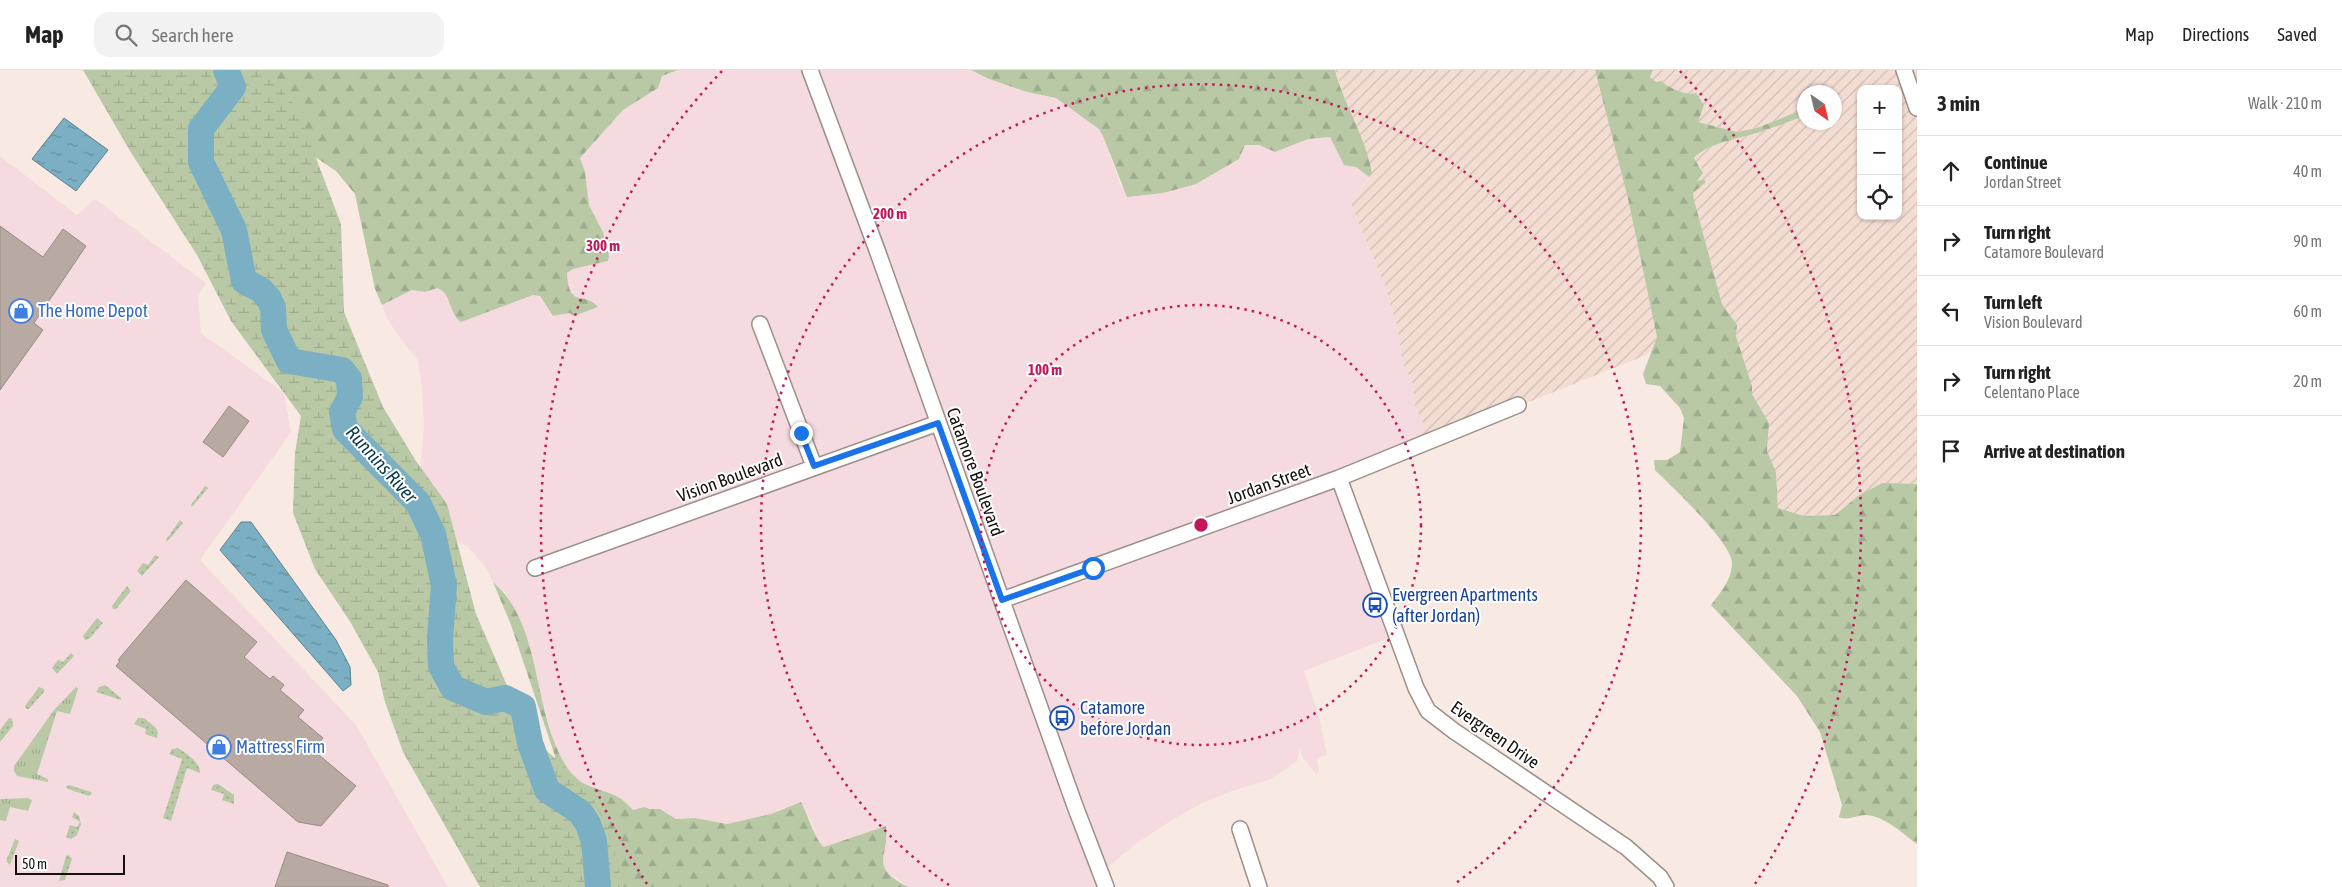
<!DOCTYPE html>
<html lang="en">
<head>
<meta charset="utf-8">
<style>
	body { margin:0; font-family:"Asap Condensed",sans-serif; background:#f2f2f2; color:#222 }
	.controls { position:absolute; right:15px; top:15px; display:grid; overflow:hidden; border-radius:10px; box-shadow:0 1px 4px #0004 }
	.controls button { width:45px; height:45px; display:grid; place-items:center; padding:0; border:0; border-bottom:1px solid #e0e0e0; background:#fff; color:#222; font:25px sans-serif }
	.compass { position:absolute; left:1797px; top:15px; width:45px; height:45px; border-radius:50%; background:#fff; box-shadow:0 1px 4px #0004; rotate:146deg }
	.scale { position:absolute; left:15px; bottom:12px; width:110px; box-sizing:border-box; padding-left:5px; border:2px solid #16110f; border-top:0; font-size:14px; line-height:18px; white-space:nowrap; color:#16110f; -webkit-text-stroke:4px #fff; paint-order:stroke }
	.stop { position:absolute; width:15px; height:15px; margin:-11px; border:4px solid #1a73e8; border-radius:50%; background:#fff }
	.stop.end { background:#1a73e8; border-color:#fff; box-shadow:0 1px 5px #0008 }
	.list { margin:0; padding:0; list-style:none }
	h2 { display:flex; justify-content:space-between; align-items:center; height:65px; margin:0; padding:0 20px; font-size:21px }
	h2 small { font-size:16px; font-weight:400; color:#767676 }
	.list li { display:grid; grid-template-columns:32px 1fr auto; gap:15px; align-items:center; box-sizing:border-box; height:70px; padding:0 20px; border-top:1px solid #e0e0e0 }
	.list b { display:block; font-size:19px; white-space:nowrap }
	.list p { margin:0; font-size:16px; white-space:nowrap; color:#767676 }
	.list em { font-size:16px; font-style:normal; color:#767676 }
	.icon { flex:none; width:28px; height:28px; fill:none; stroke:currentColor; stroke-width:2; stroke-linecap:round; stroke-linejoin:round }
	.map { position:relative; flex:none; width:1917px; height:817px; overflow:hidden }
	header { display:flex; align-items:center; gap:30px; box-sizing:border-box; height:70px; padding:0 25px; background:#fff; border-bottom:1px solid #e0e0e0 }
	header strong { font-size:24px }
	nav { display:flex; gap:28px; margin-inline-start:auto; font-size:18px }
	.search { width:350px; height:45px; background:#f2f2f2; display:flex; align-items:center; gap:12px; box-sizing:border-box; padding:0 18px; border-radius:15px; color:#767676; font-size:19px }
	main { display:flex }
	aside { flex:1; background:#fff }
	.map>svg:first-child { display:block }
	.commercial { fill:#f5dbdf }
	.industrial { fill:url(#industrial-furrows); fill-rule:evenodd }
	.grass { fill:url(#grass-tufts) }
	.forest { fill:url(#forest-firs) }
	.wetland { fill:url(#wetland-marsh) }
	.garden { fill:url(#garden-dots) }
	.water { fill:url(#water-ripples); stroke:#5d808d }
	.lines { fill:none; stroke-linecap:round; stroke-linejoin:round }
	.river { stroke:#7bafc3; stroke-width:26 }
	.building { fill:#b8aaa3; stroke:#988b84 }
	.street-casing { stroke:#9c8f88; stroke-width:18 }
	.street { stroke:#fff; stroke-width:15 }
	.route { stroke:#1a73e8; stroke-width:6 }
	.ring { fill:none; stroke:#c2185b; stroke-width:2.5; stroke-dasharray:2.5 5 }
	.labels { text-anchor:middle; stroke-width:4; stroke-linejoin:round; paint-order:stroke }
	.shop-label { font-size:18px; fill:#366cbe; stroke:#fff; text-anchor:start }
	.street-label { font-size:18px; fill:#16110f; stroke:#fff }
	.transit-label { font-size:18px; fill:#164399; stroke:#fff; text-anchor:start }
	.water-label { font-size:19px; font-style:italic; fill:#083948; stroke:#fff }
	.centre { fill:#c2185b; stroke:#fff; stroke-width:2.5 }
	.ring-label { font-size:15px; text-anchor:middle; font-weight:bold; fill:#c2185b; stroke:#fff; stroke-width:4; stroke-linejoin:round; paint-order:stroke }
</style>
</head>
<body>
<header>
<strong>Map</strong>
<div class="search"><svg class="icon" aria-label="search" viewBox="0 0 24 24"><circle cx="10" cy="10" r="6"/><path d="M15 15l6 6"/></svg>Search here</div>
<nav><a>Map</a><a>Directions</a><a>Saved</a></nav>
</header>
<main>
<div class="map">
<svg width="1917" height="817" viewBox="0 0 1917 817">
	<defs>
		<pattern id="industrial-furrows" width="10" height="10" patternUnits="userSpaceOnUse" patternTransform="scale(1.25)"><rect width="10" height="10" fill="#f3ddd2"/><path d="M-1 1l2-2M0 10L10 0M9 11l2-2" fill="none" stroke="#d0bdb3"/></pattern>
		<pattern id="grass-tufts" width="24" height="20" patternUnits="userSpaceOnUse" patternTransform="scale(1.25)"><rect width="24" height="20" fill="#b9c9a6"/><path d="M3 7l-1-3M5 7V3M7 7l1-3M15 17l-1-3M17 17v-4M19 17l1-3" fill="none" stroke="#9eac8e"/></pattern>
		<pattern id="forest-firs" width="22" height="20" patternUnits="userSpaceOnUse" patternTransform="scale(1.25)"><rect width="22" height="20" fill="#b9c9a6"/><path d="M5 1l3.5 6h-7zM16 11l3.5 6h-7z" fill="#9eac8e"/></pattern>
		<pattern id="wetland-marsh" width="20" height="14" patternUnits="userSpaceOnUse" patternTransform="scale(1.25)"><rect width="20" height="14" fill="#b9c9a6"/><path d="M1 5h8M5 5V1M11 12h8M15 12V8" fill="none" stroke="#9eac8e"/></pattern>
		<pattern id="garden-dots" width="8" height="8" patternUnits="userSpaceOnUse" patternTransform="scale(1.25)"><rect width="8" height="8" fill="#b9c9a6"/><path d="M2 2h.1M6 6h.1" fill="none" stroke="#9eac8e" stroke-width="1.8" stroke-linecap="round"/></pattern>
		<pattern id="water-ripples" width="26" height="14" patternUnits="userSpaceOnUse" patternTransform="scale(1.25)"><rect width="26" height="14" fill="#7bafc3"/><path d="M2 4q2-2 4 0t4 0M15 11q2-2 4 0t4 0" fill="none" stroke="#648d9d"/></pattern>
	</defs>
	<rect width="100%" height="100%" fill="#f8e9e2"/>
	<path class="commercial" d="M678 0H971L989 9 1027 22 1056 28 1070 37 1099 59 1103 66 1121 117 1196 114 1239 89 1245 75H1259L1275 82 1308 69 1331 67 1344 94 1356 97 1369 107 1351 134 1385 216 1398 259 1402 291 1413 314 1415 337 1426 357 1416 368 1418 376 1340 411 1396 565 1304 601 1319 646 1327 685 1317 688 1319 700 1317 705 1303 688 1300 678 1297 691 1271 709 1229 722 1202 733 1169 752 1137 773 1102 802 1108 817H908L884 799 882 787 887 764 886 757 824 777 819 774 810 748 785 737 771 744 727 754 695 748 676 749 660 739H650L644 737 633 740 616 726 585 715 572 706 555 677 526 571 517 544 505 522 493 512 486 497 467 476 441 464 417 417 422 383 424 354 422 319 418 290 403 272 388 250 382 235 412 220 425 222 437 218 444 220 448 227 456 247 461 252 533 225 540 226 553 246 569 243 574 246 598 236 571 225 568 217 567 204 573 199 608 191 609 186 603 162 589 135 585 102 580 88 623 40 658 18 662 6Z
		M0 86 77 145 95 129 206 213 198 226 201 263 284 323 291 362 200 490 356 655 448 817H0Z"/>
	<path class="industrial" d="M1335 0H1595L1628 129 1657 267 1652 280 1644 286 1418 376 1416 368 1426 357 1415 337 1413 314 1402 291 1398 259 1385 216 1351 134 1372 104Z
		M1653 0H1917V414H1905L1858 426 1835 445 1804 446 1778 438 1776 402 1767 381 1769 353 1752 324V316L1736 266 1737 255 1722 234 1694 130 1693 123 1699 112 1697 111 1702 99 1694 88 1699 82 1735 67 1761 61 1804 46V52H1834V22H1804V39L1757 58 1737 62 1698 52 1704 35 1690 25 1668 18 1661 11 1656 12 1650 7ZM1861 19H1898V146H1861Z"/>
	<path class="grass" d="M76 617 78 619 70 644 57 641 37 704 48 709V712L17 706 14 701V696L54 640Z
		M28 728 32 730 28 741 10 737 6 751 0 750V729Z"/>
	<path class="forest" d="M235 0H678L662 6 658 18 623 40 580 88 585 102 589 135 603 162 609 186 608 191 573 199 567 203C569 240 584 220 598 237L574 246 569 243 553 246 540 226 533 225 461 252C448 243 453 224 437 218L425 222 412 220 382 235 375 219 355 124 336 101 302 78Z
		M971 0H1335C1344 35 1366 67 1372 104L1369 107 1356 97 1344 95 1330 67 1308 69 1275 82 1259 75H1245L1239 89 1196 114 1163 123 1127 127 1103 66 1099 59 1056 28 1027 22 989 9Z
		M1595 0H1653L1650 7 1656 12 1661 11C1669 18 1686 26 1696 23L1704 35 1698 52 1737 62 1757 58 1804 39V46C1791 51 1777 56 1763 61 1745 67 1707 73 1694 88L1703 103 1697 111 1705 110V113L1693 123 1694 130 1722 234 1737 255 1736 266 1752 316V324L1769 353 1767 381 1776 402 1778 438 1804 446 1835 445 1858 426 1882 413 1917 414V774C1903 764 1885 746 1866 745 1856 745 1849 751 1839 747L1842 735 1820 662 1797 626 1711 535C1720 523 1731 511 1732 495 1735 475 1671 416 1655 400L1654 390H1667L1680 382 1684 348 1680 338 1660 316 1646 314 1643 304 1657 267 1628 129Z
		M493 512C546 557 530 651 572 704 582 717 602 719 616 726 623 729 628 735 633 740L644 737 650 739H660L676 749 695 748 727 754 771 744 801 732C807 743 816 772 824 777L886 756C890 788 867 795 908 817H549L555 686 511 555Z"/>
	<path class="wetland" d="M83 0H265L297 38 341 154 344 242 383 337 416 391 447 434 476 544 512 627 536 671 581 712 593 729 610 765 623 817H480L403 682 385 632 378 602 351 553 315 499 293 443 295 383 301 346 231 251 197 185 130 81Z"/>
	<path class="garden" d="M205 416 208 418 192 437 191 435Z
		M180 450 183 453 167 472 166 470Z
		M155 485 159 487 142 506 137 501 143 493 148 495Z
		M127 516 131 521 116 539H113L112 536Z
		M97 548 103 553 89 569 85 570 83 566Z
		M71 583 74 586 57 604 52 598 58 590 63 592Z
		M105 615 121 628V630L96 622 99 617Z
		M39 617 44 619V622L29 639H26L25 636Z
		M9 648 12 649 13 656 0 672V660Z
		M138 648H144L156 658 158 663 157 668 145 664 146 659 134 654Z
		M178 678C186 683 201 693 200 703L187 698 171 751 163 748 182 689 169 684 172 679Z
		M218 714 234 725V734L222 730 224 724 211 720 213 715Z
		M69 715 91 722 92 724 89 726 68 719 66 716Z
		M74 742 79 746 81 754 77 765 71 769 66 767 70 755 77 757 80 752 72 747Z
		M15 769 19 771 10 795 6 791Z
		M69 785 72 789 65 810 59 811 66 786Z"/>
	<path class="water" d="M64 48 108 80 76 121 32 89Z
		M241 452H251L336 570 350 597 351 615 343 621 220 480Z"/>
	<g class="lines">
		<path class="river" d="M226 0 233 17 201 59V92L234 160 244 211 261 220 269 229 273 238 274 260 289 291 342 300 349 309 350 327 342 342 345 359 418 433 433 464 444 515 440 569 441 596 453 618 486 632 505 628 523 637 530 673 547 720 580 742 588 754 594 771 598 817"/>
	</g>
	<path class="building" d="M0 156 43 187 63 159 86 176 34 253 43 260 0 320Z
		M229 336 249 351 223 387 203 372Z
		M186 510 257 572 244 587 270 609 273 606 284 615 280 620 304 640 298 647 323 668 313 680 356 716 321 756 298 752 116 596 120 591 118 590Z
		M287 782 388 815V817H275Z"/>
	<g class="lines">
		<g class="street-casing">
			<path id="street" d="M810 0 877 180 1075 736 1106 817
				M1904 0 1917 38
				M760 254 814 396
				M1339 408 1416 618 1428 641 1454 661 1626 777 1660 807 1666 817
				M535 498 938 353
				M1002 530 1339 408 1518 335
				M1240 759 1259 817"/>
		</g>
		<use href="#street" class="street"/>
	</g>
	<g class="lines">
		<path class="route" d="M801 363 814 396 938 353 1002 530 1093 498"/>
	</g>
	<g class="ring">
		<circle cx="1201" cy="455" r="220"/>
		<path d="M949 815A440 440 0 1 1 1453 815"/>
		<path d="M647 814A660 660 0 0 1 722 1M1680 1A660 660 0 0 1 1755 814"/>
	</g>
	<defs>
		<g id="shop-ring" transform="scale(1.25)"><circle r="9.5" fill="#fff" stroke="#3f7fe0" stroke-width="1.5"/><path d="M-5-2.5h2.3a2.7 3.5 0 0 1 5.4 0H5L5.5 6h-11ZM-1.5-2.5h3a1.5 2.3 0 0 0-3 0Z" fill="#3f7fe0"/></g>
		<g id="bus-ring" transform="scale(1.25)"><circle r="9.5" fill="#fff" stroke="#1a4fb4" stroke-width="1.5"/><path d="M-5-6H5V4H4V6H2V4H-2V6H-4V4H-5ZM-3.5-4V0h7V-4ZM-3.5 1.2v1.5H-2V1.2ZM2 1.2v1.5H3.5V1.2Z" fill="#1a4fb4"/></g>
	</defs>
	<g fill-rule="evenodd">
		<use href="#shop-ring" x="21" y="241"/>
		<use href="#bus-ring" x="1375" y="535"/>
		<use href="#bus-ring" x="1062" y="648"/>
		<use href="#shop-ring" x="219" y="677"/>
	</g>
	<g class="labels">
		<g class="shop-label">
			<text x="38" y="247">The Home Depot</text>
			<text x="236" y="683">Mattress Firm</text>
		</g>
		<g class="street-label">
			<text transform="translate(975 402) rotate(70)" y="6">Catamore Boulevard</text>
			<text transform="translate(730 408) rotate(-20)" y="6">Vision Boulevard</text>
			<text transform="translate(1269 414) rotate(-20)" y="6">Jordan Street</text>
			<text transform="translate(1495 665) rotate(35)" y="6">Evergreen Drive</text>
		</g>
		<g class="transit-label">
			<text x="1392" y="531">Evergreen Apartments<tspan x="1392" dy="21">(after Jordan)</tspan></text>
			<text x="1080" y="644">Catamore<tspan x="1080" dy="21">before Jordan</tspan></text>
		</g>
		<g class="water-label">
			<text transform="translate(382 394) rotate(48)" y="7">Runnins River</text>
		</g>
	</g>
	<circle cx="1201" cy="455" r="8" class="centre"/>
	<g class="ring-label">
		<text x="890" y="149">200 m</text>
		<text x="603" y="181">300 m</text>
		<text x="1045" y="305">100 m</text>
	</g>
</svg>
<div class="controls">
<button>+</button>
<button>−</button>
<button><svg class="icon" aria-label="locate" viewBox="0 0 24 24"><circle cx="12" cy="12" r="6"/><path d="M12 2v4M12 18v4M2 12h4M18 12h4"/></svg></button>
</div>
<svg class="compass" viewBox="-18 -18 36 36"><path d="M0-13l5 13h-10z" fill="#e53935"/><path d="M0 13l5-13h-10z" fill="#767676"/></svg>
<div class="scale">50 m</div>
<div class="stop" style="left:1093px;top:498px"></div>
<div class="stop end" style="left:801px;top:363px"></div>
</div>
<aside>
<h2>3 min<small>Walk · 210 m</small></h2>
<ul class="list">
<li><svg class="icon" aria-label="ahead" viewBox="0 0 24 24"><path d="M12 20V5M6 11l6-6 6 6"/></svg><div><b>Continue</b><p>Jordan Street</p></div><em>40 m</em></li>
<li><svg class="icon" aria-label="right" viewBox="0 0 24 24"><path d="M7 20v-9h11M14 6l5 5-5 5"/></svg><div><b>Turn right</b><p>Catamore Boulevard</p></div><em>90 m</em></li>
<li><svg class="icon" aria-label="left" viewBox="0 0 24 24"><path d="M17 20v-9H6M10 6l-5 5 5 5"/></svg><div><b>Turn left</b><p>Vision Boulevard</p></div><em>60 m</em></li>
<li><svg class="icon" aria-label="right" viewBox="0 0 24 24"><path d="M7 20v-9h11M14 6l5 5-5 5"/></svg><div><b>Turn right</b><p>Celentano Place</p></div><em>20 m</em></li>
<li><svg class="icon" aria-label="arrive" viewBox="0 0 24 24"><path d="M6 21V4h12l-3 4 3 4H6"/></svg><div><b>Arrive at destination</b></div></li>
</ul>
</aside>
</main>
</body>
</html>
